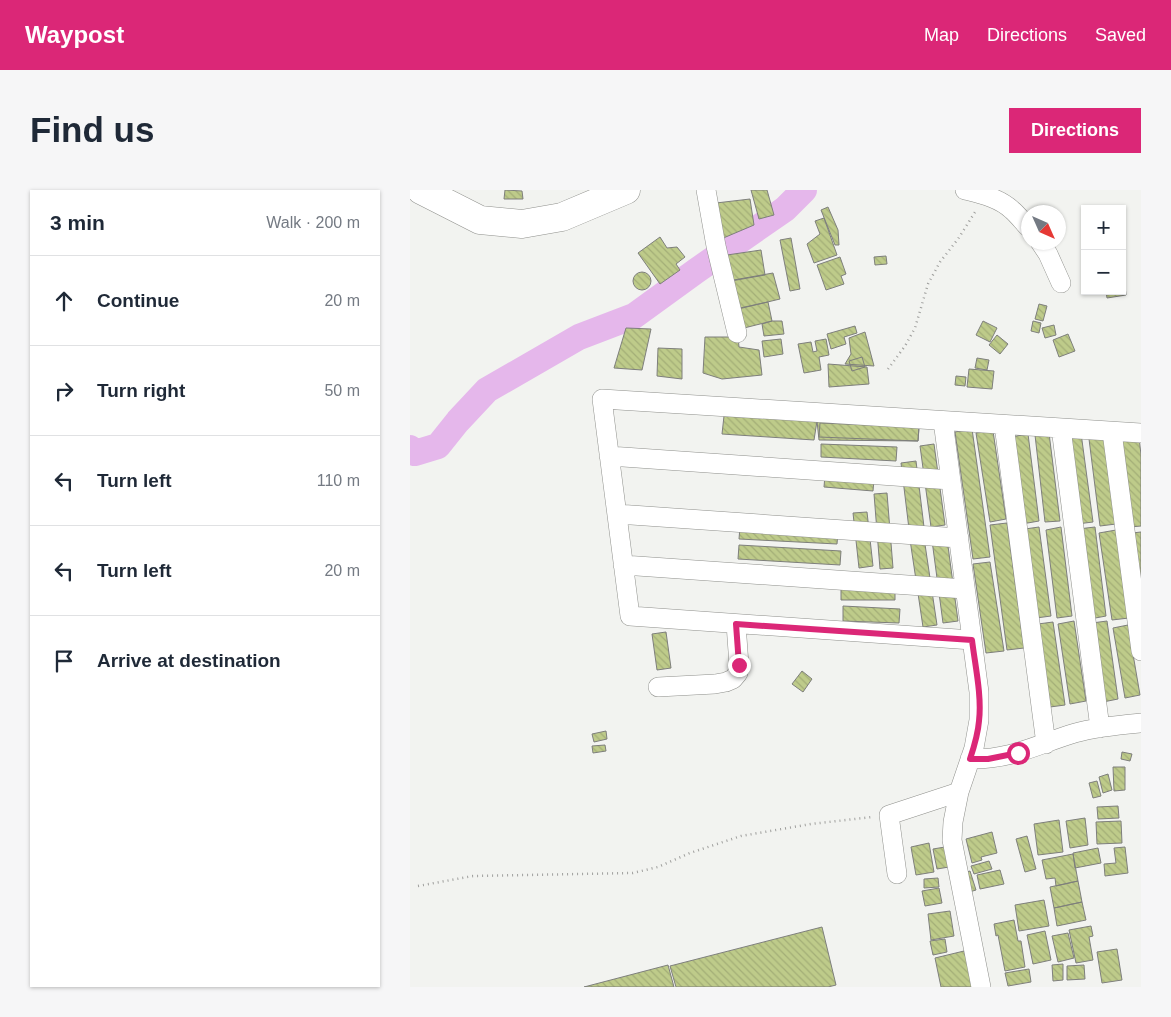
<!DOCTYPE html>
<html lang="en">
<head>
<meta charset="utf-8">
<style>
	body { margin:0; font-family:Arial,sans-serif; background:#f6f6f7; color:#1f2937 }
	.controls { position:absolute; right:15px; top:15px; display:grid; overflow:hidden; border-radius:0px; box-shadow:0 1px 4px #0004 }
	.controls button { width:45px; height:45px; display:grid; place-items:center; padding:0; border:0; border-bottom:1px solid #e0e1e3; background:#fff; color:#1f2937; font:25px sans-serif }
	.compass { position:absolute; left:611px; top:15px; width:45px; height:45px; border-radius:50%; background:#fff; box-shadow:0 1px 4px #0004; rotate:135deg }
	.stop { position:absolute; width:15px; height:15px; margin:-11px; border:4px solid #db2777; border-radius:50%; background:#fff }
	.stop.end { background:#db2777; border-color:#fff; box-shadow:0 1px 5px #0008 }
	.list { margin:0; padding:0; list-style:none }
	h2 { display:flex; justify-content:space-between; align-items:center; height:65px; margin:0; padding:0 20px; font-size:21px }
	h2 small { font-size:16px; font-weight:400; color:#747a83 }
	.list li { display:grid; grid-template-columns:32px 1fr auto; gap:15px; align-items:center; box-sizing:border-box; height:90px; padding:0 20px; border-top:1px solid #e0e1e3 }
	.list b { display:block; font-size:19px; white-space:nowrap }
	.list em { font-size:16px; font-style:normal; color:#747a83 }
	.icon { flex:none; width:28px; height:28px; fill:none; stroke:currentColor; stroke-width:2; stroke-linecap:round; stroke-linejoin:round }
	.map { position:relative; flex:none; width:731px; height:797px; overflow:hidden; border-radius:0px }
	header { display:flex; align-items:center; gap:30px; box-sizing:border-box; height:70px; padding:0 25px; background:#db2777; color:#fff }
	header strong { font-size:24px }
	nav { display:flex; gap:28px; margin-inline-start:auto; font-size:18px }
	.intro { display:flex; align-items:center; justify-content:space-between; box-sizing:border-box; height:120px; padding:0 30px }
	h1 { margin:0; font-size:35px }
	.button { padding:12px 22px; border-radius:0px; background:#db2777; color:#fff; font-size:18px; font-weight:700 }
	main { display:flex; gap:30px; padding:0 30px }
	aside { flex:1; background:#fff; border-radius:0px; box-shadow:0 1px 4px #0004 }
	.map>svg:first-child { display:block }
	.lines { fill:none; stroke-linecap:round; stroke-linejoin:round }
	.river { stroke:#e5b7eb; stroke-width:26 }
	.building { fill:url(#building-back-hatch); stroke:#7e7f7c }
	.minor-casing { stroke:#8f908c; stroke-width:20 }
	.highway-casing { stroke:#8f908c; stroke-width:29 }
	.path { stroke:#9f9f9d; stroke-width:2.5; stroke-dasharray:1 4; stroke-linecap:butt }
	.minor { stroke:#fff; stroke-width:19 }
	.highway { stroke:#fff; stroke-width:28 }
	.route { stroke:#db2777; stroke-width:6 }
</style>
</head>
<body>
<header>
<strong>Waypost</strong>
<nav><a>Map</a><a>Directions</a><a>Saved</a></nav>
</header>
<div class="intro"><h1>Find us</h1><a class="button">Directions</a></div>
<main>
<aside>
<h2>3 min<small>Walk · 200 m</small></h2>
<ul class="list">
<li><svg class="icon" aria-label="ahead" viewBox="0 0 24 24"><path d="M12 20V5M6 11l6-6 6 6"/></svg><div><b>Continue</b></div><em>20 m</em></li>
<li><svg class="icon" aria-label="right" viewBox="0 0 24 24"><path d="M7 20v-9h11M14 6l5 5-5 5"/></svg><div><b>Turn right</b></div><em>50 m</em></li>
<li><svg class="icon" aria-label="left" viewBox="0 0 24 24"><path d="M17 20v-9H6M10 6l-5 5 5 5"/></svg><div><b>Turn left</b></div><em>110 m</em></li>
<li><svg class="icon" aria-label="left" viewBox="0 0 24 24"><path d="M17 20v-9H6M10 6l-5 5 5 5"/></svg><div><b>Turn left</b></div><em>20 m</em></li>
<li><svg class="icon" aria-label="arrive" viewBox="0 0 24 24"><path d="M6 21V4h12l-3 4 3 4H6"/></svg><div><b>Arrive at destination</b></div></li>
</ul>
</aside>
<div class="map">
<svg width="731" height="797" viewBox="0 0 731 797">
	<defs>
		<pattern id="building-back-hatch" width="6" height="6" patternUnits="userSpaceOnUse" patternTransform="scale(1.25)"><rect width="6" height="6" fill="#becb8a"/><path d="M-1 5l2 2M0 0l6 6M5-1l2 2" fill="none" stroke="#a3ae77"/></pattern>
	</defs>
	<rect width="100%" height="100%" fill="#f2f3f0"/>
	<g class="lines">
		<path class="river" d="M0 258 5 263 28 256 48 231 77 200 169 147 224 126 286 81 375 19 394 0"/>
	</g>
	<path class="building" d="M95 0 112 1 113 9H94Z
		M341 0H357L364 25 349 29Z
		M340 9 344 35 311 49 306 13Z
		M418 17 428 40 429 55H425L411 20Z
		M414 28 427 65 404 73 397 54 410 44 405 31Z
		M250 47 257 58 267 57 275 67 266 74 270 80 250 94 228 63Z
		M381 48 390 99 380 101 370 50Z
		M351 60 355 85 321 91 317 65Z
		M476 66 477 74 465 75 464 67Z
		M430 67 436 84 431 86 434 94 416 100 407 75Z
		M223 91a9 9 0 1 1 18 0a9 9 0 1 1-18 0Z
		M363 83 370 109 324 120 318 91Z
		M715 96 716 105 697 108 696 101H712V97Z
		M358 112 362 131 334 138 330 118Z
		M629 114 637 116 633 131 625 129Z
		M362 131H372L374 144 354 146 352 134Z
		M573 131 587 138 580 152 566 145Z
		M623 131 631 133 629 143 621 141Z
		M644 135 646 145 635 148 632 138Z
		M445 136 447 143 434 147 436 154 421 159 417 144Z
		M216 138 241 139 232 180 204 178Z
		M455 142 464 176 435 174 441 164 439 148Z
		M658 144 665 161 649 167 643 150Z
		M587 145 598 154 590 164 579 155Z
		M295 147H328L329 157 349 160 352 185 312 189 293 183Z
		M371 149 373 164 354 167 352 151Z
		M416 149 419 165 409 167 411 180 394 183 388 154 401 152 403 162 407 161 405 151Z
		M248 158 272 159V189L247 186Z
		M452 167 455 177 442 181 439 171Z
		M567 168 579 170 577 180 565 178Z
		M418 174 457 177 459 194 419 197Z
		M559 179 584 181 582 199 557 197Z
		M546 186 556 187 555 196 545 195Z
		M314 226 407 231 404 250 312 244Z
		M407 231 509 237 508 251 409 250Z
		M410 233 509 237 508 251 409 247Z
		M562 239 580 367 563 369 545 242Z
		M583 241 596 329 580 332 566 243Z
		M639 243 650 331 635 332 625 245Z
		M671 243 683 332 667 334 655 245Z
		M618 244 629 331 612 334 601 247Z
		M694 247 706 334 690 336 679 249Z
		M729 247 731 265V336L720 337 712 249Z
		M411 254 487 257 486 271 411 267Z
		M524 254 535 335 521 337 510 256Z
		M506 271 514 337 499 339 491 273Z
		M415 285 464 289 463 301 414 297Z
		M477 303 483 378 470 379 464 304Z
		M457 322 463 376 449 378 443 323Z
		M597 333 614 458 597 460 580 335Z
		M330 337 428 342 427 354 329 349Z
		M629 337 641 426 626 428 615 339Z
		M651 337 662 426 647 428 636 340Z
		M685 337 696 426 680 429 668 339Z
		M706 340 719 428 702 430 689 343Z
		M513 341 527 435 513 437 499 343Z
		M536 341 548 431 533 433 521 343Z
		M731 342V410L722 343Z
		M329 355 431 361 430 375 328 369Z
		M580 372 594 461 576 463 563 374Z
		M431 396 485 397V410H431Z
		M433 416 490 419 489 433 433 431Z
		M664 431 676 511 660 514 648 434Z
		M697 431 708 509 693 512 682 433Z
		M643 432 655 515 640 517 628 434Z
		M718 435 730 505 715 508 703 438Z
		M256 442 261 478 247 480 242 444Z
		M392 481 402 489 393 502 382 494Z
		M196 541 197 549 184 552 182 544Z
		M195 555 196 561 183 563 182 556Z
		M712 562 722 564 720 571 711 569Z
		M703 577H715V600L704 601Z
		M698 584 702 600 693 603 689 587Z
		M687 591 691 606 683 608 679 593Z
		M708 616 709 628 688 629 687 617Z
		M675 628 678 655 660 658 656 631Z
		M649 630 653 662 628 665 624 634Z
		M711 631 712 653 687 654 686 632Z
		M582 642 587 663 571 667 572 670 562 673 556 649Z
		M617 646 626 679 615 682 606 649Z
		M519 653 524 682 506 685 501 657Z
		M535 657 539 677 527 679 523 659Z
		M715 657 718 683 695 686 694 674 706 673 704 658Z
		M688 658 691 673 665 678 663 663Z
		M663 664 668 691 646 696 645 688 636 689 632 670Z
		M579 671 582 679 564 684 561 676Z
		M590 680 594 694 570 699 567 685Z
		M560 681 566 700 556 703 551 684Z
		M528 688 529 697 514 698V689Z
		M668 691 672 712 644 718 640 697Z
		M529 698 532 713 515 716 512 701Z
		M634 710 639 736 609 741 605 715Z
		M672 712 676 730 647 736 644 718Z
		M540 721 544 746 521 750 518 724Z
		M604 730 608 751H611L615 777 595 781 588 745 586 746 584 734Z
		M681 736 683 746 679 747 683 770 666 773 659 740Z
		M412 737 426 795 418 797H266L260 776Z
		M635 741 641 770 623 774 617 745Z
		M658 743 664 768 648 772 642 746Z
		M535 749 537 762 523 765 520 751Z
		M707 759 712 790 692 793 687 762Z
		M554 761 556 768 561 766 567 797H531L525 768Z
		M653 774V790L643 791 642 775Z
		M258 775 264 797H174Z
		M674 775 675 789 657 790V776Z
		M619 779 621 792 598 796 595 783Z"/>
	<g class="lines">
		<g class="minor-casing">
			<path id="minor" d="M296 0 306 56 327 143
				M555 0C571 4 589 8 602 20 608 25 613 32 618 37
				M630 52 638 64 651 93
				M533 231 569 502V530L564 558 549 602 543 632 542 650 571 797
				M594 235 636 554
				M651 238 690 538
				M702 242 731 461
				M199 266 541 290
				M207 324 549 348
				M213 375 555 399
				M562 450 220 426 192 209 731 243
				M248 497 305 494 316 492 323 489 328 483 329 475 326 434
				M560 569C601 570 628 554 665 543 686 537 709 535 731 533
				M487 684 479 625 549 602"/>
		</g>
		<g class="highway-casing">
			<path id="highway" d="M11 0 70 30 112 34 152 27 216 0"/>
		</g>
		<path class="path" d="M478 179 495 156 505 138 518 94 530 72 548 49 567 19
			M8 696 63 686 223 683 248 677 280 663 331 646 401 634 462 627"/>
		<use href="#minor" class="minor"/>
		<use href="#highway" class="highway"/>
	</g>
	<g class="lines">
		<path class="route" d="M329 475 326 434 562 450C565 475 572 506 569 531 568 544 564 557 560 569H578L608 563"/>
	</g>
</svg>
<div class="controls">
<button>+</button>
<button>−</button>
</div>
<svg class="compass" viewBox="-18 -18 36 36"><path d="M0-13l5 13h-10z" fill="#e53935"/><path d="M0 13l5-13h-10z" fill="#747a83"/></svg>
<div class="stop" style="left:608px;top:563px"></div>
<div class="stop end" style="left:329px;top:475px"></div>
</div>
</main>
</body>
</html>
